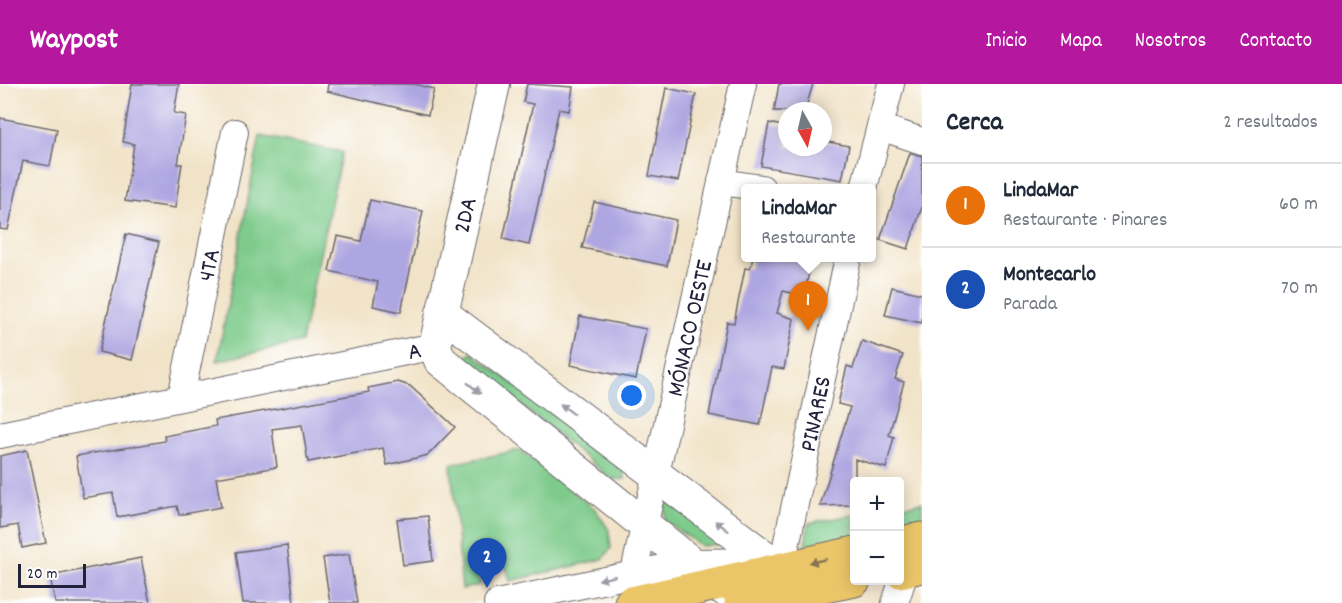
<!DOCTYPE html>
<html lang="es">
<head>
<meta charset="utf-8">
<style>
	body { margin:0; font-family:Dekko,sans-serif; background:#f2f2f3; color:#1f2937 }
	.controls { position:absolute; right:18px; bottom:18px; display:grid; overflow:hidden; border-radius:6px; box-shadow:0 3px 15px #0003 }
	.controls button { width:54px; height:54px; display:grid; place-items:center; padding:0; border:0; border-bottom:2px solid #e0e1e3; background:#fff; color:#1f2937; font:30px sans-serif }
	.compass { position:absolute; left:778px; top:18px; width:54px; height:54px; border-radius:50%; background:#fff; box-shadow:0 3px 15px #0003; rotate:172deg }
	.scale { position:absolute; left:18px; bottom:15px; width:68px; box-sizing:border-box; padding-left:6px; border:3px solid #22223b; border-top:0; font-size:16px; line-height:21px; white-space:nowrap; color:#22223b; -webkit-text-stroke:4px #fff; paint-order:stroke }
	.you { position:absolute; left:632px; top:312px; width:21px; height:21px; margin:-15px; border:4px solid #fff; border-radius:50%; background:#1a73e8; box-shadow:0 0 0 9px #1a73e833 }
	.badge { display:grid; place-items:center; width:39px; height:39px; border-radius:50%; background:#b5179e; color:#fff; font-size:20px; font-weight:700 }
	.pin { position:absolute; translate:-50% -50px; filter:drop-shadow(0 2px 3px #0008) }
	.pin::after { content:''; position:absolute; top:32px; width:21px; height:18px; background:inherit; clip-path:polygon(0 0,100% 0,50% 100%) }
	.popup { position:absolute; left:741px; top:100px; width:135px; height:78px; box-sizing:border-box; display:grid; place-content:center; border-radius:6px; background:#fff; filter:drop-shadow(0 2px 4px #0005); font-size:20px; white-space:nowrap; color:#747a83 }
	.popup b { font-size:22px; color:#1f2937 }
	.popup::after { content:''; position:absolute; left:50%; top:100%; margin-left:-12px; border:12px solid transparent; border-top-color:#fff }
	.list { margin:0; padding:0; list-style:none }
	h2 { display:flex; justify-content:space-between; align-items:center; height:78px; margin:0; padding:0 24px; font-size:26px }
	h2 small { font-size:20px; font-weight:400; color:#747a83 }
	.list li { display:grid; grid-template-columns:39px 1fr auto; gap:18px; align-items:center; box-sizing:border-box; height:84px; padding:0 24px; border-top:2px solid #e0e1e3 }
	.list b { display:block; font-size:22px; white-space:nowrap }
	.list p { margin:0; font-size:20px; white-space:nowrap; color:#747a83 }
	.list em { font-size:20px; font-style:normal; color:#747a83 }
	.map { position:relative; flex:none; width:922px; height:519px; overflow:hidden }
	header { display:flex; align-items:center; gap:36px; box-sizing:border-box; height:84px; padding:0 30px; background:#b5179e; color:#fff }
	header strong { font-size:28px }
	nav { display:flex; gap:33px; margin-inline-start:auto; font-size:21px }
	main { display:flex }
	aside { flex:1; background:#fff }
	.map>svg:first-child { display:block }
	.green { fill:#7ecb8b; stroke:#507663; stroke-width:1.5 }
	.building { fill:#aea6e1 }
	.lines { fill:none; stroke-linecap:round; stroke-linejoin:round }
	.minor-casing { stroke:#6a666c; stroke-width:28 }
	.tertiary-casing { stroke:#6a666c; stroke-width:34 }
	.primary-casing { stroke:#6a666c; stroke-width:35 }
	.minor { stroke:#fff; stroke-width:26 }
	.tertiary { stroke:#fff; stroke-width:32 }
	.primary { stroke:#ebc669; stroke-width:33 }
	.oneway { fill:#9c9ca7 }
	.oneway2 { fill:#867452 }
	.labels { text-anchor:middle; stroke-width:4.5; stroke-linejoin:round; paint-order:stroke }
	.street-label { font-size:24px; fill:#22223b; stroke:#fff }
</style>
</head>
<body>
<header>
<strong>Waypost</strong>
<nav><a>Inicio</a><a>Mapa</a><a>Nosotros</a><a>Contacto</a></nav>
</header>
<main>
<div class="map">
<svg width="922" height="519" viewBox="0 0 922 519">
	<rect width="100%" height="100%" fill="#fff"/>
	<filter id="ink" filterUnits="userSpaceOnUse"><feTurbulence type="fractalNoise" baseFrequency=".0167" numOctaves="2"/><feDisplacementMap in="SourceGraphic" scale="12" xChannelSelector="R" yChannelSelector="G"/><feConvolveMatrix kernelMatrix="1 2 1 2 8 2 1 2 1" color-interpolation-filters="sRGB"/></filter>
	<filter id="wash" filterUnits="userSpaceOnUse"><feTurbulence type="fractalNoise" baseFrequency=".008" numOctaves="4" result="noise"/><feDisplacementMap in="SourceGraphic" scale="24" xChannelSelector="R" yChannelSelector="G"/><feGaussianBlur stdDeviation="1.35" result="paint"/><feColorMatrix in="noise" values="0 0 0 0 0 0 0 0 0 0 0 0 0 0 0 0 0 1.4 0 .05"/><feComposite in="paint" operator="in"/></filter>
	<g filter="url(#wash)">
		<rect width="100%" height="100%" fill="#f1e3c7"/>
		<path class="green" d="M260 52 342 68 301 258 217 277Z
			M472 269 623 382 625 395H612L464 275Z
			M520 366 595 425 609 446 611 464 603 475 510 497 506 483 479 485 480 501 462 505 451 380Z
			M665 415 724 460 701 462 665 437Z
			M922 418V440L900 445V423Z
			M854 431V454L804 465 809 439Z"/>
		<g id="blocks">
			<path class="building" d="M132 0H179L174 29 186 31 178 80H182L175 124 125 117 134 60 123 58Z
				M328 0H414L434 5 428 31 327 7Z
				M527 0 573 3 569 27 559 25 529 161 503 155 533 20 523 18Z
				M779 0H813L805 27H774Z
				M666 4 696 10 678 97 649 92Z
				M0 34 57 45 50 82 23 77 8 146 0 145Z
				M769 39 787 43V63H823V57L849 62 842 96 761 82Z
				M910 69 922 72V123L908 165 880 156Z
				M370 116 423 127 401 228 373 222 378 198 329 187 337 152 361 157Z
				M594 118 676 136 667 182 582 164Z
				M126 150 159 158 132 276 99 268Z
				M753 174H812L804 212 783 207 777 229 794 235 784 285 772 283 760 341 709 331 727 238 734 239 745 184 750 185Z
				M892 203 922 210V239L885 231Z
				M580 232 646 245 636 295 570 281Z
				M862 257 903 271 895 295 904 298 889 351 894 353 886 384 855 375V421L820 422 850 323 838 320 847 282 853 284Z
				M398 298 410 302 455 343 428 371 387 381 383 364 308 378 302 341 272 345 277 383 216 394 221 423 179 431 177 422 117 433 113 409 83 414 76 372 165 357 164 352 216 342 215 336 369 308 368 304Z
				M27 366 46 459 22 464 18 441 0 444V372Z
				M428 432 433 477 403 481 397 435Z
				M287 461 294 519H243L236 468Z
				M349 470 357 519H330L323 474Z
				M141 474 150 519H55L50 492Z"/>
		</g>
	</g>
	<g filter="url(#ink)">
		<use href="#blocks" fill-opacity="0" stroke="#6a666c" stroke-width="1.5"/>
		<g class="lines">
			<g class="minor-casing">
				<g id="minor">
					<path d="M880 43 922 57"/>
					<path d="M721 98 762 104"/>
					<path d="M864 104 891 0"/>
					<path id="s1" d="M181 313 235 48"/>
					<path id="s2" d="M0 351 435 262"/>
					<path id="s3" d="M781 485 848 174"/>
					<path id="s4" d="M634 488 743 0"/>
					<path d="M497 519 691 478 769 477"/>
					<path d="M895 519 911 470"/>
				</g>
			</g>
			<g class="tertiary-casing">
				<path id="tertiary" d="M494 0 435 262 440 276 735 514
					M442 229 781 485 793 503"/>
			</g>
			<g class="primary-casing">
				<path id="primary" d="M900 459 922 455
					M900 487 922 482
					M631 519 854 469
					M741 519 854 496"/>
			</g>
			<use href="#minor" class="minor"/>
			<use href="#tertiary" class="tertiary"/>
			<use href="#primary" class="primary"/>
		</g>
		<defs><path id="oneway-solid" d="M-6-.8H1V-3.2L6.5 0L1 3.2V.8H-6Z" transform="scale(1.5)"/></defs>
		<g class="oneway">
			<use href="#oneway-solid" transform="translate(474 304) rotate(39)"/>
			<use href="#oneway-solid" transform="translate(567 325) rotate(-143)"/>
			<use href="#oneway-solid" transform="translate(722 442) rotate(-143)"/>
			<use href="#oneway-solid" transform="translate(607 494) rotate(167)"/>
		</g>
		<use class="oneway2" href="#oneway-solid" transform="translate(818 477) rotate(168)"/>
	</g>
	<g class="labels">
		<g class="street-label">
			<text transform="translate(464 131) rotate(-77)" y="8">2DA</text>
			<text dy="8" stroke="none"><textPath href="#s1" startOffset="135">4TA</textPath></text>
			<text dy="8" stroke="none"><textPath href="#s4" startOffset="250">MÓNACO OESTE</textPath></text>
			<text dy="8" stroke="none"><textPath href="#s2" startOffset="423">A</textPath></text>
			<text dy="8" stroke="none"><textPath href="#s3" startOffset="159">PINARES</textPath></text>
		</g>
	</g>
</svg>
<div class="controls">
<button>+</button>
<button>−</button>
</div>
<svg class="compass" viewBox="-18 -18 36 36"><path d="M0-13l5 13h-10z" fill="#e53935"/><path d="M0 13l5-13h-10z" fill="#747a83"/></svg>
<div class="scale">20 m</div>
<div class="you"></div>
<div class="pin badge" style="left:808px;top:247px;background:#e8710a">1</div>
<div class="popup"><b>LindaMar</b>Restaurante</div>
<div class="pin badge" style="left:487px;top:504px;background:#1a4fb4">2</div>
</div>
<aside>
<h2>Cerca<small>2 resultados</small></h2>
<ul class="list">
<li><span class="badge" style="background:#e8710a">1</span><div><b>LindaMar</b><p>Restaurante · Pinares</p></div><em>60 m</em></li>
<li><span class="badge" style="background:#1a4fb4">2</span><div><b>Montecarlo</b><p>Parada</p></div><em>70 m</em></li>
</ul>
</aside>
</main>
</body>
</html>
